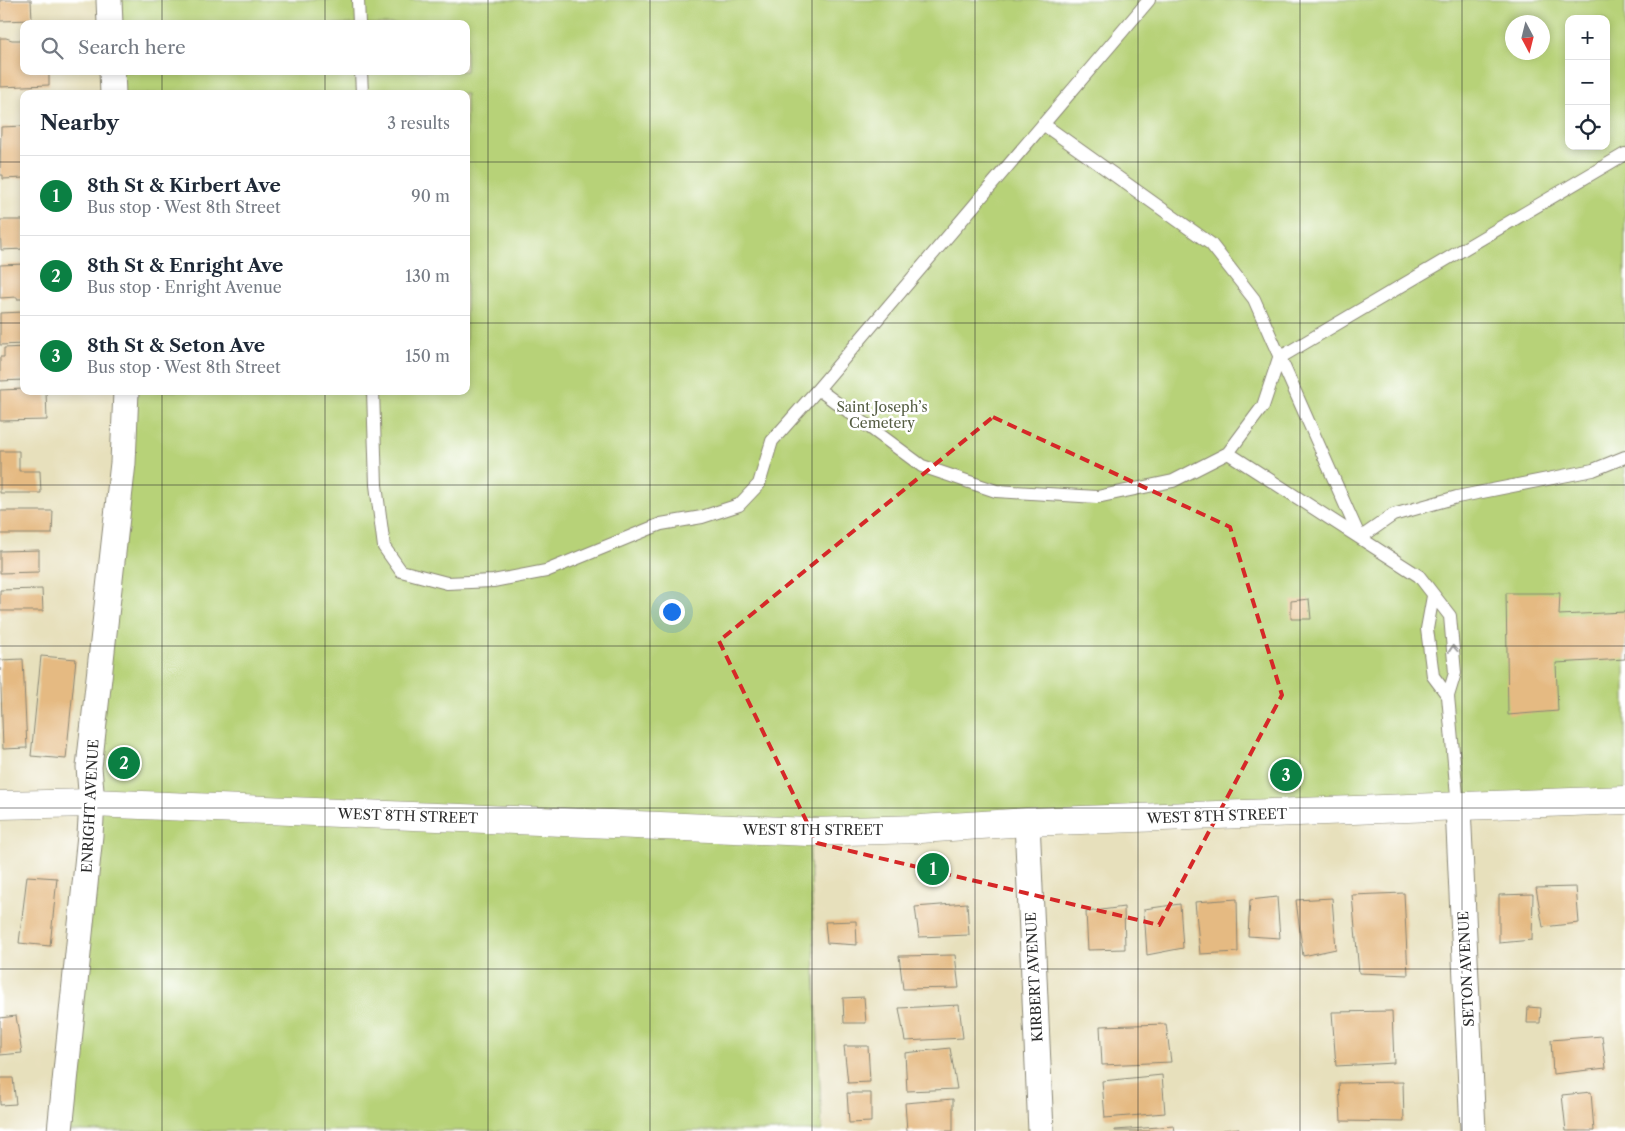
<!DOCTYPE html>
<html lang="en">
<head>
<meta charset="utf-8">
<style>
	body { margin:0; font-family:"Libre Caslon Text",serif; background:#f2f2f3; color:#1f2937 }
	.controls { position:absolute; right:15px; top:15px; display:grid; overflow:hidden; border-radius:10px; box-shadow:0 2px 8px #0003 }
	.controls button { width:45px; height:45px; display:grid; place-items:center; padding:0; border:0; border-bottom:1px solid #e0e1e3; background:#fff; color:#1f2937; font:25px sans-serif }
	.compass { position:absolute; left:1505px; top:15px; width:45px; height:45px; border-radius:50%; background:#fff; box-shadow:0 2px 8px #0003; rotate:173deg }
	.you { position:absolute; left:671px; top:611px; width:18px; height:18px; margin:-12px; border:4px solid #fff; border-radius:50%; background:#1a73e8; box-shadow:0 0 0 8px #1a73e833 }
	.badge { display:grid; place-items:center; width:32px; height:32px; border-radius:50%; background:#0b8043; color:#fff; font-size:16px; font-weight:700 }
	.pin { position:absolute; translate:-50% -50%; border:2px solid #fff; box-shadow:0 1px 5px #0006 }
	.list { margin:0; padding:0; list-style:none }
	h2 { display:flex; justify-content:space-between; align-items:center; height:65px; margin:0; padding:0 20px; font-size:21px }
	h2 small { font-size:16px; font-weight:400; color:#747a83 }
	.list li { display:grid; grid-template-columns:32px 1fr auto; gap:15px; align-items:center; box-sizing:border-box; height:80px; padding:0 20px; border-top:1px solid #e0e1e3 }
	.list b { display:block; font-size:19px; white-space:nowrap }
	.list p { margin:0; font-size:16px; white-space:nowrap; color:#747a83 }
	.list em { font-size:16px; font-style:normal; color:#747a83 }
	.icon { flex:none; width:28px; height:28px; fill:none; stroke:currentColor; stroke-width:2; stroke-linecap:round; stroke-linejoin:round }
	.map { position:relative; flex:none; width:1625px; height:1131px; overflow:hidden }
	.search { position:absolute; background:#fff; box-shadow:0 2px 8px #0003; left:20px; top:20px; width:450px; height:55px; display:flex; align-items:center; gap:12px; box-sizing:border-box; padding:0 18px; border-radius:10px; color:#747a83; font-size:19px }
	.panel { position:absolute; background:#fff; box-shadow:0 2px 8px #0003; left:20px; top:90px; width:450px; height:305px; border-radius:10px }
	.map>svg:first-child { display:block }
	.green { fill:#b7d278; stroke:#717e52; fill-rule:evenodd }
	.building { fill:#e5ba82 }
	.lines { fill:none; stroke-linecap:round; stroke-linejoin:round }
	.service-casing { stroke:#898674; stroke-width:14 }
	.minor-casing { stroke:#898674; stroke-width:27 }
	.tertiary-casing { stroke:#898674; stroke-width:29 }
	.service { stroke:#fff; stroke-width:12 }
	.minor { stroke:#fff; stroke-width:25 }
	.tertiary { stroke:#fff; stroke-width:28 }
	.oneway { stroke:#a0a0a0 }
	.marked { fill:none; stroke:#d62828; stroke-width:4; stroke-dasharray:10 6; stroke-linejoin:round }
	.grid { fill:none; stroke:#2b2b2b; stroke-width:1; stroke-opacity:0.55 }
	.labels { text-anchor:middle; stroke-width:5; stroke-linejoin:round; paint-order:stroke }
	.park-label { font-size:14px; fill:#555d42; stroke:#fff }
	.street-label { font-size:14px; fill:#2b2b2b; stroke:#fff }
</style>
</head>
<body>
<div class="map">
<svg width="1625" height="1131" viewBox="0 0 1625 1131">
	<rect width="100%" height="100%" fill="#fff"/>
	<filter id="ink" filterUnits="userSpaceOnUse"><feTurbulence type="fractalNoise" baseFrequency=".02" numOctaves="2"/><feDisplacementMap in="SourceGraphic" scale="10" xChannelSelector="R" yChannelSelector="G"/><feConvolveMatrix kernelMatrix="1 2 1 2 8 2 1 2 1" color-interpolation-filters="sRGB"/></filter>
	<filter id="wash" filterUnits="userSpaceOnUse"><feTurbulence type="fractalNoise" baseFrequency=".0096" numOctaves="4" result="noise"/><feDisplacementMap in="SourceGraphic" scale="20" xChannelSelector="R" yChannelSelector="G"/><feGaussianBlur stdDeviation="1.12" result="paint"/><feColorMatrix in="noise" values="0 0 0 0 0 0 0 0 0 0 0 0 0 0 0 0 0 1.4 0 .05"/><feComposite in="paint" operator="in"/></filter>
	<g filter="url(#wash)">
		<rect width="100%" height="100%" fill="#e7e0bc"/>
		<path class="green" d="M109 0H1625V800L809 832 822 1131H60L126 391H466V94H113L112 71H466V24H110ZM1569 19H1606V146H1569ZM1512 22H1542V52H1512Z"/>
		<g id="blocks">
			<path class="building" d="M0 0H31L32 20 0 21Z
				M0 38H6L12 40H24V71H49V85L0 87Z
				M24 126V178L3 179V175H0L1 127Z
				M0 220H24V249L1 250Z
				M24 264V299H17V297L0 298V265Z
				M24 312V344L0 345V313Z
				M24 347V380L0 381V357H4V348Z
				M24 389V391H46L47 420 0 421V390Z
				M0 451H19V471H40L41 493H0Z
				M0 511H53L52 534H0Z
				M39 550V572L0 573V551Z
				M42 589 43 611H0V590Z
				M1506 593H1560L1559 615 1625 612V659L1556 663 1558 711 1508 715Z
				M1309 599 1311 619H1291V601Z
				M41 656 76 659 66 759 31 756Z
				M23 659 27 748 3 749 0 660Z
				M27 876 57 878 50 946 19 943Z
				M1576 887 1579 923 1543 927 1536 888Z
				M1404 893 1408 975 1359 973 1352 895Z
				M1533 894 1532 940 1499 943V895Z
				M1277 897 1280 938 1248 936 1250 900Z
				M1332 898 1336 949 1303 956 1296 900Z
				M1237 899 1238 952 1200 954 1195 902Z
				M967 903 969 935 919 937 915 907Z
				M1180 904 1183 948 1147 955 1144 909Z
				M1124 907 1125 949 1088 950 1086 912Z
				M856 921 857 945 827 943 825 922Z
				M955 955 959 988 903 989 899 956Z
				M864 997 866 1023H844L843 998Z
				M959 1005 963 1038 905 1041 899 1008Z
				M1528 1007 1541 1008 1540 1023H1527Z
				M1392 1011 1394 1063 1336 1066 1332 1012Z
				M16 1016 22 1053 0 1055V1018Z
				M1166 1024 1171 1062 1102 1065 1100 1026Z
				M1602 1036 1606 1068 1553 1074 1551 1040Z
				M844 1046H868L870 1082 848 1083Z
				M950 1048 957 1089 907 1091 905 1053Z
				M1162 1075 1165 1113 1105 1118 1102 1081Z
				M0 1078H13L16 1104 0 1105Z
				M1403 1082 1404 1122 1341 1121 1339 1083Z
				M1591 1092 1594 1131H1566L1562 1095Z
				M847 1093H871V1122L849 1123Z
				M953 1099V1131H907L905 1103Z
				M1174 1126 1175 1131H1115V1130Z
				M1239 1128V1131H1223V1130Z"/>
		</g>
	</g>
	<g filter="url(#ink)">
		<use href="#blocks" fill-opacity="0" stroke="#898674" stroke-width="1"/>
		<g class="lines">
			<g class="service-casing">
				<path id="service" d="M358 0 359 24
					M361 71 362 94
					M1043 124 1211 244 1254 299 1360 538 1393 515 1457 497 1593 470 1625 457
					M818 389 922 466 996 491 1097 497 1173 481 1228 453 1263 406 1279 358 1625 154
					M373 391 376 485 384 547 401 571 447 583 493 581 546 571 661 524 702 517 739 505 759 484 772 441 818 389 1149 0
					M1228 453 1419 576 1450 616 1455 673 1448 696 1458 807
					M1433 596 1427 629 1433 676 1448 696"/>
			</g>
			<g class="minor-casing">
				<path id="minor" d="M109 0 110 24
					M112 71 113 94
					M1458 807 1473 1131
					M1027 822 1041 1131
					M60 1131 90 835 92 803 89 767 123 463 126 391"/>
			</g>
			<g class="tertiary-casing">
				<path id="tertiary" d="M0 805 92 803 809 832 920 829 1027 822 1625 800"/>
			</g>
			<use href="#service" class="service"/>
			<use href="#minor" class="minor"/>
			<use href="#tertiary" class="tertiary"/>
		</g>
		<defs><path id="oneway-chevron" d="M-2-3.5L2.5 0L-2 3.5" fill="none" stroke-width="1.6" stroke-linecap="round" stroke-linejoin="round" transform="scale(1.25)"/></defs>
		<use class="oneway" href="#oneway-chevron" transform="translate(1453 649) rotate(-95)"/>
	</g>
	<path class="marked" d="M993 417 1230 527 1282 695 1159 925 817 843 719 641Z"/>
	<path class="grid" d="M162 0V24M325 0V24M488 0V1131M650 0V1131M812 0V1131M975 0V1131M1138 0V1131M1300 0V1131M1462 0V1131M162 71V94M325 71V94M0 162H24M466 162H1625M0 323H24M466 323H1625M162 391V1131M325 391V1131M0 485H1625M0 646H1625M0 808H1625M0 969H1625"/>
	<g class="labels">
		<g class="park-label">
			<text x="882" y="412">Saint Joseph’s<tspan x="882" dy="16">Cemetery</tspan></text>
		</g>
		<g class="street-label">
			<text transform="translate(90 806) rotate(-87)" y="5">ENRIGHT AVENUE</text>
			<text transform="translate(408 816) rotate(2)" y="5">WEST 8TH STREET</text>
			<text transform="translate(1217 816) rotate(-2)" y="5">WEST 8TH STREET</text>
			<text x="813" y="835">WEST 8TH STREET</text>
			<text transform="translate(1466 969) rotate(-93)" y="5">SETON AVENUE</text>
			<text transform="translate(1034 977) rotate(-93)" y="5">KIRBERT AVENUE</text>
		</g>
	</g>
</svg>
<div class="controls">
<button>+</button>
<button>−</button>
<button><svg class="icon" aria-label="locate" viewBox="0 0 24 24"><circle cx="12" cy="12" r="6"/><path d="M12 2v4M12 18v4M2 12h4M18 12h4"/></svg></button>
</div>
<svg class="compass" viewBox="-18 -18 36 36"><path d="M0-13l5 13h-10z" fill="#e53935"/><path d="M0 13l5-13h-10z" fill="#747a83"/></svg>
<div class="you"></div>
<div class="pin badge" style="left:933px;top:869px">1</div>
<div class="pin badge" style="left:124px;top:763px">2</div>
<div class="pin badge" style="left:1286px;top:775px">3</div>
<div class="search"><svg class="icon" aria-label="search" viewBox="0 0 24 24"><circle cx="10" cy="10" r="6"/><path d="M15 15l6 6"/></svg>Search here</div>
<section class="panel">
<h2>Nearby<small>3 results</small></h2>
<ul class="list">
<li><span class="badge">1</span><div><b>8th St &amp; Kirbert Ave</b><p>Bus stop · West 8th Street</p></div><em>90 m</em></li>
<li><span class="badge">2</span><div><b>8th St &amp; Enright Ave</b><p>Bus stop · Enright Avenue</p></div><em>130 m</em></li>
<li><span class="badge">3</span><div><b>8th St &amp; Seton Ave</b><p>Bus stop · West 8th Street</p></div><em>150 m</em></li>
</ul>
</section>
</div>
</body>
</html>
